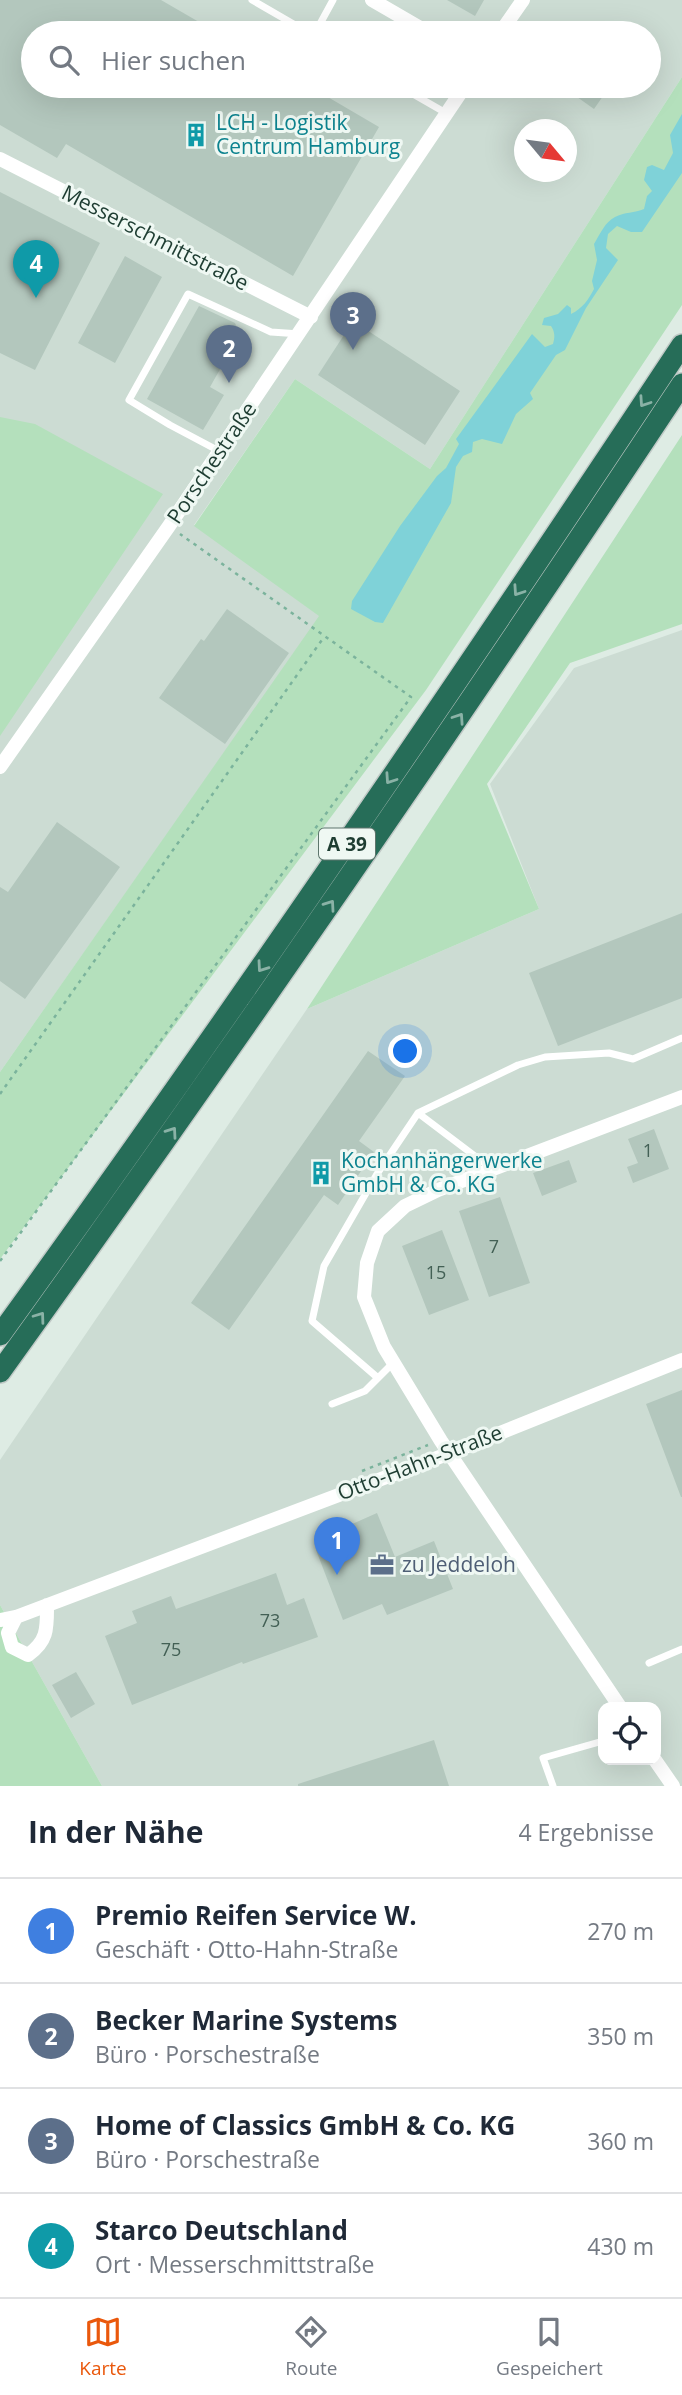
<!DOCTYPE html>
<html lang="de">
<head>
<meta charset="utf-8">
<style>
	body { margin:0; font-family:"Open Sans",sans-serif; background:#f6f6f7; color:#1f2937 }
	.controls { position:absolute; right:21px; bottom:21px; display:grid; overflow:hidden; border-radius:14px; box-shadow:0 7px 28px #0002 }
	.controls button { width:63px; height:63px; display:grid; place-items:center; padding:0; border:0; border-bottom:2px solid #e0e1e3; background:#fff; color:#1f2937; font:35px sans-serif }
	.compass { position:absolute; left:514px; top:119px; width:63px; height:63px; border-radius:50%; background:#fff; box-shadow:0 7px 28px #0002; rotate:119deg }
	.you { position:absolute; left:406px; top:1052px; width:24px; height:24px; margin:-18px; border:5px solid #fff; border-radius:50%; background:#1a73e8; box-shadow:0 0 0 10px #1a73e833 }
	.badge { display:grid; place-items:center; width:46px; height:46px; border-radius:50%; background:#ea580c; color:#fff; font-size:23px; font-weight:700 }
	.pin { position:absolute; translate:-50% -58px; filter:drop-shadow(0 2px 4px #0008) }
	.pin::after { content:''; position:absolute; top:37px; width:24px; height:21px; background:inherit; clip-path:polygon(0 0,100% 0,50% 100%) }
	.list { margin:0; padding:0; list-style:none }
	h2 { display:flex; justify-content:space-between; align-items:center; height:91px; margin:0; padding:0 28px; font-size:30px }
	h2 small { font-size:23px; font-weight:400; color:#747a83 }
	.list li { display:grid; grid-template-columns:46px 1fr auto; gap:21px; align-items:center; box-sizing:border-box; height:105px; padding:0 28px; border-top:2px solid #e0e1e3 }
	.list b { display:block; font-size:26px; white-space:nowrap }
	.list p { margin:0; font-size:23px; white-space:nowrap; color:#747a83 }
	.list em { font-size:23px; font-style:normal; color:#747a83 }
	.icon { flex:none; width:38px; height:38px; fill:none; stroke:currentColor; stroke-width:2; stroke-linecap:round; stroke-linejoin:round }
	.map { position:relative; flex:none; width:682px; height:1786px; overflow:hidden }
	.search { position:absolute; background:#fff; box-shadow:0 7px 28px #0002; left:21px; right:21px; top:21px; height:77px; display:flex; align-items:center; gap:18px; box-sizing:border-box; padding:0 24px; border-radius:38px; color:#747a83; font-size:26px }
	.sheet { height:511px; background:#fff }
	nav { display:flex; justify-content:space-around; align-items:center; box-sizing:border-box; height:98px; border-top:2px solid #e0e1e3; background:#fff; font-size:19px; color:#747a83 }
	nav a { display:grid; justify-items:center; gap:4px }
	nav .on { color:#ea580c }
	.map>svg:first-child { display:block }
	.built { fill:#ccdcd3; fill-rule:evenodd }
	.green { fill:#b4e0bc }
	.water { fill:#7fd2d8 }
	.building { fill:#b3c7bd }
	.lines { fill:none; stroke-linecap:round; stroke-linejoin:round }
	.motorway-casing { stroke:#c0c9c6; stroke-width:24 }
	.path { stroke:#7bb39c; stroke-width:2.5; stroke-dasharray:3.5 5; stroke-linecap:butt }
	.service { stroke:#fff; stroke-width:7 }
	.minor { stroke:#fff; stroke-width:14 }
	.motorway { stroke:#266d58; stroke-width:21 }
	.oneway { stroke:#8ab2a6 }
	.labels { text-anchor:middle; stroke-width:6; stroke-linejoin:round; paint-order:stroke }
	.number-label { font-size:18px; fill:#436055 }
	.shield { fill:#eff8f3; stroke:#5d756c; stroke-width:2 }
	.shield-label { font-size:19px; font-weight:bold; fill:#1e3d32 }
	.culture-label { font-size:21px; fill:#0d838f; stroke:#eff8f3; text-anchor:start }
	.street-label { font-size:21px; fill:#1e3d32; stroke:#eff8f3 }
	.service-label { font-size:21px; fill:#4e5e75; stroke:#eff8f3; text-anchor:start }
</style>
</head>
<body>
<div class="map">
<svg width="682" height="1786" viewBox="0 0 682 1786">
	<rect width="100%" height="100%" fill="#deece4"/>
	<path class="built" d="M0 0H682V77L430 469 295 379 194 525 320 616 0 1072ZM33 33H649V86H33ZM524 130H566V172H524Z
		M682 630V1786H102L0 1605V1460L307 1009 539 909 490 784 574 668ZM603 1707H656V1760H603Z"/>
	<path class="green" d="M682 77V305L426 690 0 1259V1072L319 616 194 526 295 379 430 469Z
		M0 417 35 424 163 494 0 736Z
		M682 435V624L570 663 487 784 539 909 307 1009Z
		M0 1605 102 1786H0Z"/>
	<path class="water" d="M682 114V173L642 232H631L617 226 608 234 606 248 618 260 586 308 565 350 556 355 530 393 533 399 516 414 502 444 482 439 473 442 472 452 463 456 456 467 451 503 383 623 375 622 351 609 352 601 400 526 437 476 446 468 459 444 456 439 532 334 545 347 553 344C555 337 555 332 551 326L542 325 544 318 558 314 567 305 571 308V314C583 308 588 300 594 289L592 281 597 260 594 244C600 234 605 222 615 217 624 212 635 213 644 209L647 196 652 191 644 180 647 167 652 165 664 170 673 153 670 135Z"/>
	<path class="building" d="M0 0H161L218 33H33V86H309L379 127 293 276 66 144 57 158 0 125Z
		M447 0H484L475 16Z
		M574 86H610L594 109 570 92Z
		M0 192 100 243 35 370 0 353Z
		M125 256 162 277 115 363 78 343Z
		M199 306 235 323 240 334 210 387 224 395 203 430 147 399Z
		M353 321 460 391 425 445 318 375Z
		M227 609 289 653 225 744 159 698 201 639 204 641Z
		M57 822 120 867 25 999 0 981V887L8 892Z
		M682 913V998L558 1046 529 973Z
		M368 1051 405 1076 359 1141 374 1152 338 1205 324 1195 229 1330 191 1303Z
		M654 1129 669 1169 633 1183 627 1167 638 1163 628 1139Z
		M569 1160 577 1182 542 1196 533 1173Z
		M500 1197 530 1283 489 1297 459 1211Z
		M442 1230 469 1300 429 1315 402 1246Z
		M682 1390V1497H681L646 1404Z
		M377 1513 395 1557 434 1541 453 1589 387 1615 382 1604 343 1620 316 1550 354 1536 350 1525Z
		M276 1573 287 1605 304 1598 318 1637 243 1664 242 1662 132 1705 105 1636 137 1623 132 1611 171 1596 176 1609Z
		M76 1672 95 1704 71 1718 52 1685Z
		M434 1740 449 1786H298V1784Z"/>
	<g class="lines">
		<g class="motorway-casing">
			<path id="motorway" d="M0 1335C235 1010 461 679 682 345
				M0 1372C234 1047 461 718 682 384"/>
		</g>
		<path class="path" d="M0 1094 324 637
			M0 1261 411 697 180 534
			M362 1471 428 1445"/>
		<path class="service" d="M252 0 309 33
			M315 33 333 0
			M399 86 446 113
			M219 451 170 425 129 400 188 294 271 332 300 334
			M418 1113 518 1065 545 1057 609 1053 633 1059 682 1038
			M378 1378 312 1321 324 1266 377 1174 418 1113 492 1169
			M332 1404 365 1391 393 1363
			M649 1663 682 1649
			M553 1786 543 1758 603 1741"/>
		<path class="minor" d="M372 0 429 33
			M500 33 523 0
			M0 159 311 317
			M0 767 169 526 465 86
			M16 1617 8 1633 12 1647 28 1655C48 1641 47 1628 47 1605
			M0 1620 16 1617 450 1453 682 1360
			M620 1707 441 1441 384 1347 364 1297 367 1263 378 1231 405 1206 438 1190 682 1097
			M655 1760 673 1786"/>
		<use href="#motorway" class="motorway"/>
	</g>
	<defs><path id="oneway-chevron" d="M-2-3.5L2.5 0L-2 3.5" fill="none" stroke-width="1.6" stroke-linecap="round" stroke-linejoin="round" transform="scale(1.75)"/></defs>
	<g class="oneway">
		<use href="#oneway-chevron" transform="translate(644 402) rotate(124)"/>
		<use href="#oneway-chevron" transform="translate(518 591) rotate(124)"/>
		<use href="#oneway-chevron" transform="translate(459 718) rotate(-56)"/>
		<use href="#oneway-chevron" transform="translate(390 779) rotate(124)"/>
		<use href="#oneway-chevron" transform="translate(330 905) rotate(-55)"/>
		<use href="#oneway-chevron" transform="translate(262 967) rotate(125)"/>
		<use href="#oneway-chevron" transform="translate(172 1132) rotate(-55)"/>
		<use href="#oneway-chevron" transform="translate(40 1317) rotate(-54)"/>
	</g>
	<defs>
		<g id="building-bare" transform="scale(1.89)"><path d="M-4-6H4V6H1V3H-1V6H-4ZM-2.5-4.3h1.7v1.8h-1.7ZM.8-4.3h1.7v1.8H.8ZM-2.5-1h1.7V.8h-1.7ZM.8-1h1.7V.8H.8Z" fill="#0f9aa8" stroke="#eff8f3" stroke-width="2.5" paint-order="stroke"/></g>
		<g id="office-bare" transform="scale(1.89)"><path d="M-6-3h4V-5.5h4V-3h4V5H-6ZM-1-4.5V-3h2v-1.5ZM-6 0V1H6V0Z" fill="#5c6f8a" stroke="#eff8f3" stroke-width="2.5" paint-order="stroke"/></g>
	</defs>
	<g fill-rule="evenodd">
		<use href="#building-bare" x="196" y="135"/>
		<use href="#building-bare" x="321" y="1173"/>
		<use href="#office-bare" x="382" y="1565"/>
	</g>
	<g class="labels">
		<g class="number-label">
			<text x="648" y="1157">1</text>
			<text x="494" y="1253">7</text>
			<text x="436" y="1279">15</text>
			<text x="270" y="1627">73</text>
			<text x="171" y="1656">75</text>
		</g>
		<rect class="shield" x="319" y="828.5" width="56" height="31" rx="5"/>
		<g class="shield-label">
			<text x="347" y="851">A 39</text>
		</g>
		<g class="culture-label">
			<text x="216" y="130">LCH - Logistik<tspan x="216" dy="24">Centrum Hamburg</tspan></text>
			<text x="341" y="1168">Kochanhängerwerke<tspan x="341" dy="24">GmbH &amp; Co. KG</tspan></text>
		</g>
		<g class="street-label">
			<text transform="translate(155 238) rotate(27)" y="7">Messerschmittstraße</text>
			<text transform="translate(212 463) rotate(-56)" y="7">Porschestraße</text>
			<text transform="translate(420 1463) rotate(-21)" y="7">Otto-Hahn-Straße</text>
		</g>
		<g class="service-label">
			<text x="402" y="1572">zu Jeddeloh</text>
		</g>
	</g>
</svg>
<div class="controls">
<button><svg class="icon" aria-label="locate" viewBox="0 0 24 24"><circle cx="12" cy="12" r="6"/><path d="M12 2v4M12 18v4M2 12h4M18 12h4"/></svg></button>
</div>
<svg class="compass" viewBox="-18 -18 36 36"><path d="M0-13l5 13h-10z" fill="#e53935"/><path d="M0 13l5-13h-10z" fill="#747a83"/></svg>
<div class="you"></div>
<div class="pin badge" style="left:337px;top:1575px;background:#3f7fe0">1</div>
<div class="pin badge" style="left:229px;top:383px;background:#5c6f8a">2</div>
<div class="pin badge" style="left:353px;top:350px;background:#5c6f8a">3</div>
<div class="pin badge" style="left:36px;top:298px;background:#0f9aa8">4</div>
<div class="search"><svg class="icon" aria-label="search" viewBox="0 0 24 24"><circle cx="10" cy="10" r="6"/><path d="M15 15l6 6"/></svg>Hier suchen</div>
</div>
<section class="sheet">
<h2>In der Nähe<small>4 Ergebnisse</small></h2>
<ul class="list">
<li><span class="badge" style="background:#3f7fe0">1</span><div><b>Premio Reifen Service W.</b><p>Geschäft · Otto-Hahn-Straße</p></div><em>270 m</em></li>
<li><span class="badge" style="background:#5c6f8a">2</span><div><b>Becker Marine Systems</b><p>Büro · Porschestraße</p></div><em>350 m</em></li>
<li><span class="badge" style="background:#5c6f8a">3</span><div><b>Home of Classics GmbH &amp; Co. KG</b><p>Büro · Porschestraße</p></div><em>360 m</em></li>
<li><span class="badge" style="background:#0f9aa8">4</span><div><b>Starco Deutschland</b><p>Ort · Messerschmittstraße</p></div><em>430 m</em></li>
</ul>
</section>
<nav>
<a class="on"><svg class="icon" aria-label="map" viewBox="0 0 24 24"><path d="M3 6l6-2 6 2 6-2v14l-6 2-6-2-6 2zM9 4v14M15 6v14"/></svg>Karte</a>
<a><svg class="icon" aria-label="directions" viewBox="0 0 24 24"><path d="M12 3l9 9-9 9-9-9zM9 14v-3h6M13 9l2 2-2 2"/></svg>Route</a>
<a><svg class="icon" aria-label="saved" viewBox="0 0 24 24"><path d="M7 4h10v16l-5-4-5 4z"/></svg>Gespeichert</a>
</nav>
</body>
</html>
